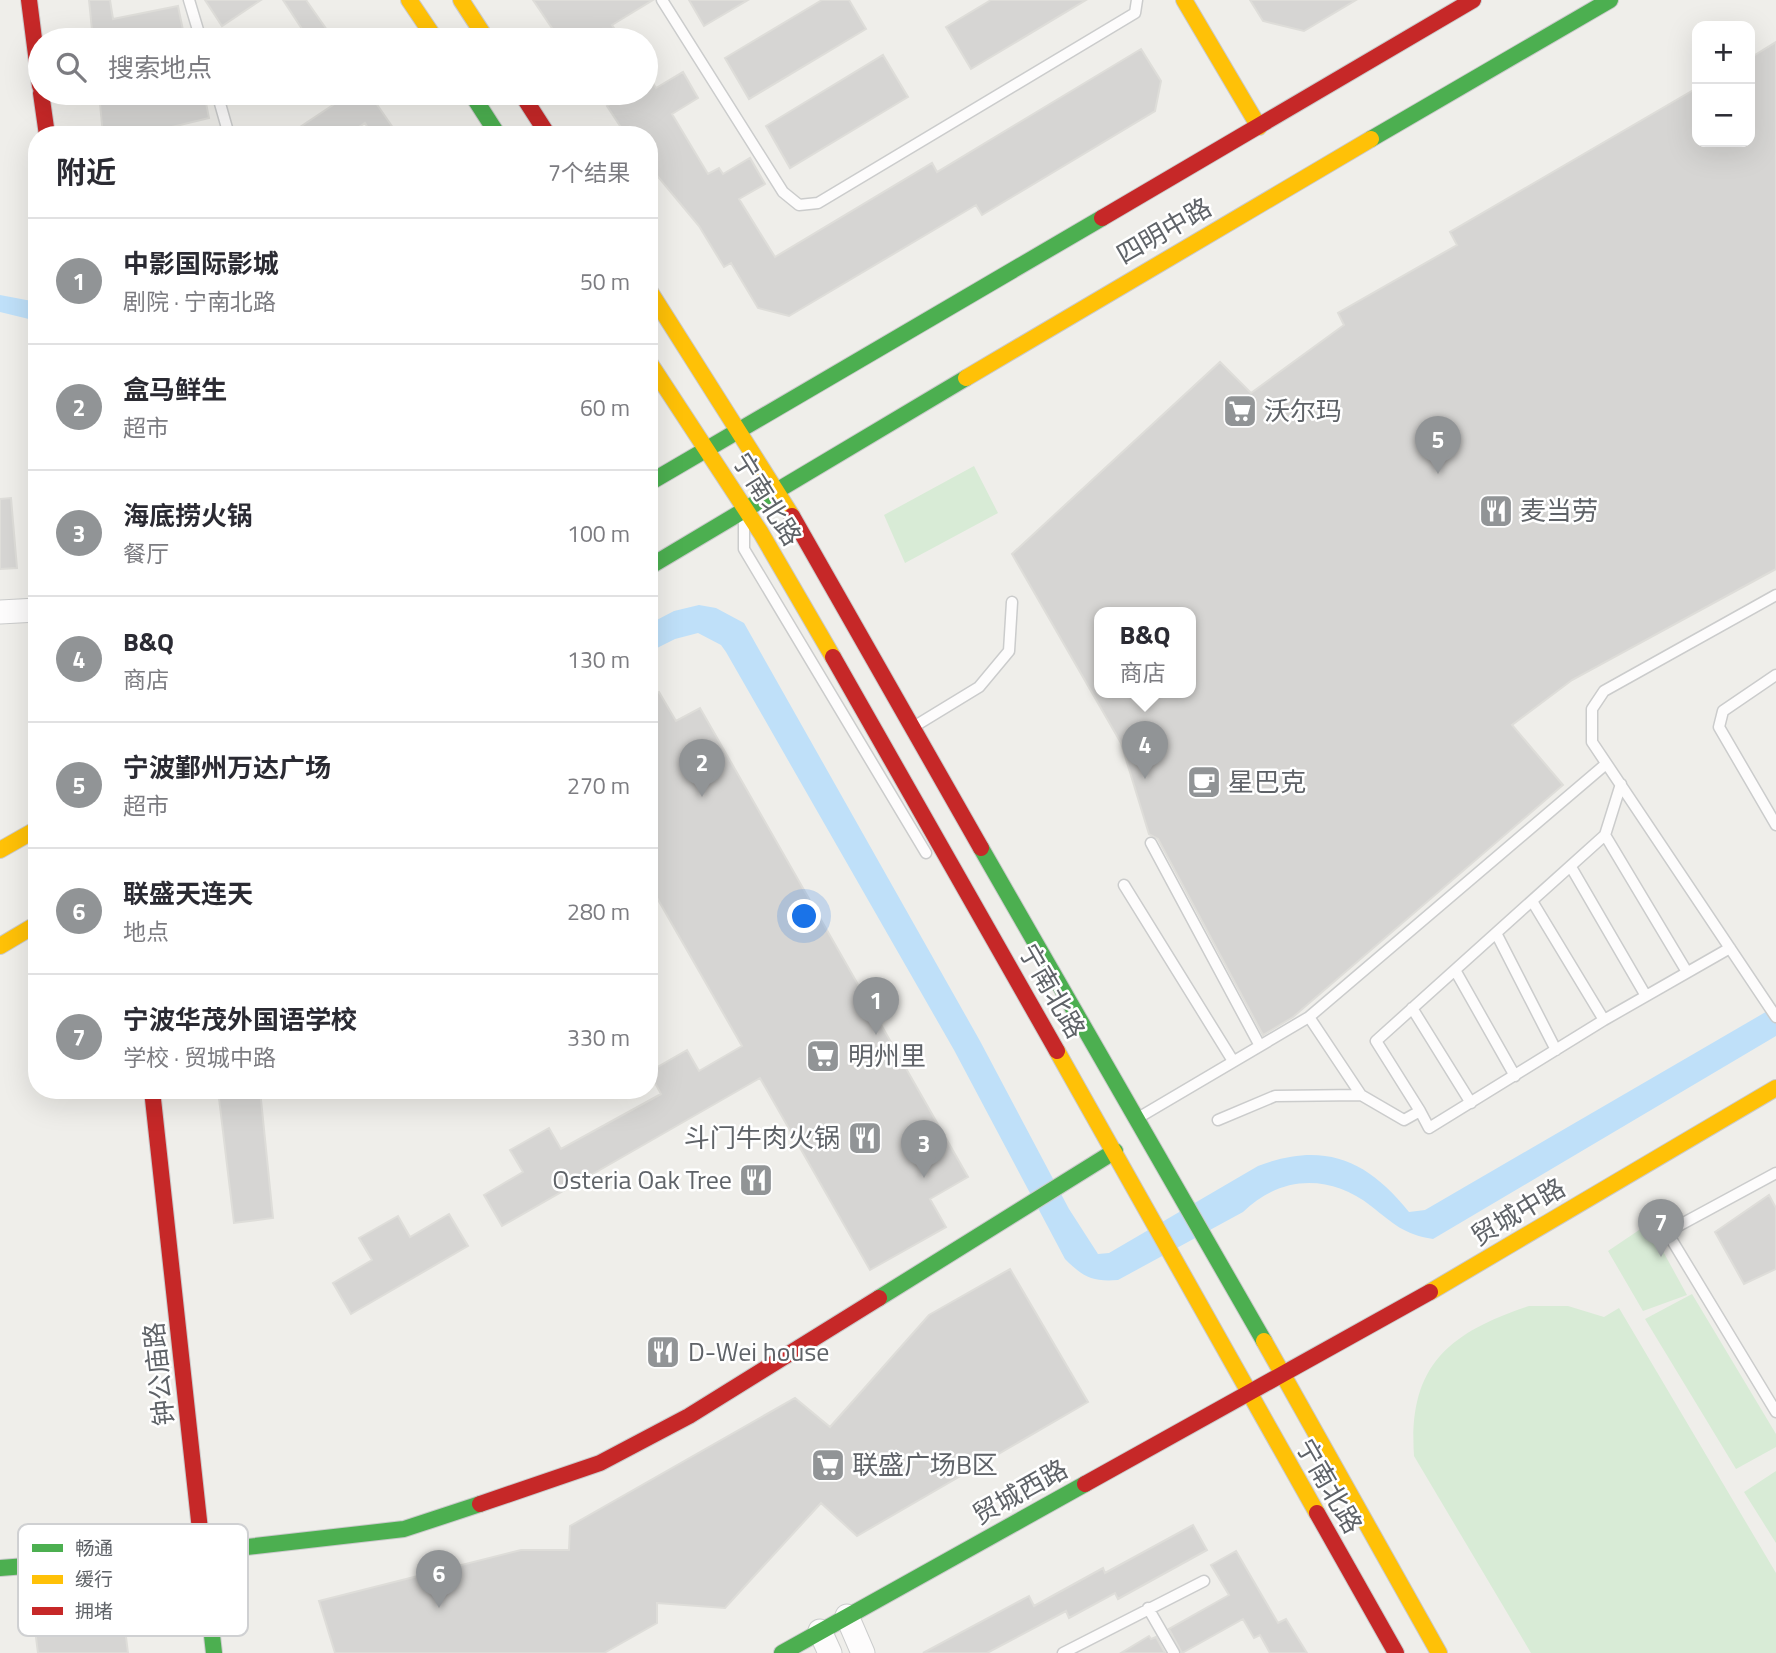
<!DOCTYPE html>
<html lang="zh">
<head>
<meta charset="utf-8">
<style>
	body { margin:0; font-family:"Titillium Web","Noto Sans SC",sans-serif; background:#f2f2f3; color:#2b2b33 }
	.controls { position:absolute; right:21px; top:21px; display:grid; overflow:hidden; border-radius:14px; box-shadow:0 7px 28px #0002 }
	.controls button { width:63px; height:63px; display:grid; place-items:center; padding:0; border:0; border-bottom:2px solid #e1e1e2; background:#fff; color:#2b2b33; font:35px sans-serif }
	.you { position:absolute; left:805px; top:917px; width:24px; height:24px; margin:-18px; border:5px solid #fff; border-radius:50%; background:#1a73e8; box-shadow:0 0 0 10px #1a73e833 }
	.badge { display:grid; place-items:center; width:46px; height:46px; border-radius:50%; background:#919496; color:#fff; font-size:23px; font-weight:700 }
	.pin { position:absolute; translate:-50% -58px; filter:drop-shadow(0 2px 4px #0008) }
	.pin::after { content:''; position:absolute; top:37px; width:24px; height:21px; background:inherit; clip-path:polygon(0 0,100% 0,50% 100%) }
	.popup { position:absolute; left:1094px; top:607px; width:102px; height:91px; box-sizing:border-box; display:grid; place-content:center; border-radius:14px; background:#fff; filter:drop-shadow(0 2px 5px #0005); font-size:23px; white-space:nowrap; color:#7c7c81 }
	.popup b { font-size:26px; color:#2b2b33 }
	.popup::after { content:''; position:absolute; left:50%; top:100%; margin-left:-14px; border:14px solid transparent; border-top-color:#fff }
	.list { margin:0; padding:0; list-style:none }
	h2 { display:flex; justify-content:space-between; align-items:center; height:91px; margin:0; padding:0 28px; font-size:30px }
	h2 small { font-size:23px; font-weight:400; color:#7c7c81 }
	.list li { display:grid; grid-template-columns:46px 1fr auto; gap:21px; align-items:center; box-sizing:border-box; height:126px; padding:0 28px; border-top:2px solid #e1e1e2 }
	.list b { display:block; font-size:26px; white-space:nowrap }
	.list p { margin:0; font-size:23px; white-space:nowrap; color:#7c7c81 }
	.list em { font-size:23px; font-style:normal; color:#7c7c81 }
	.icon { flex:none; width:38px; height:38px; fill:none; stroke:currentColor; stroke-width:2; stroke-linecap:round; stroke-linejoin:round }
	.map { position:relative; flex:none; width:1776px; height:1653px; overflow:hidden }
	.search { position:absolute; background:#fff; box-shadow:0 7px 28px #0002; left:28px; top:28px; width:630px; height:77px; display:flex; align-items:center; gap:18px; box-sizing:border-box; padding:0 24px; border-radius:38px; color:#7c7c81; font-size:26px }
	.panel { position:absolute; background:#fff; box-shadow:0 7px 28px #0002; left:28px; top:126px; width:630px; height:973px; border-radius:28px }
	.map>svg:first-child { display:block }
	.green { fill:#d8ebd6 }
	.water { fill:#bfe0f9 }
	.building { fill:#d6d5d3; stroke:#deddd9; stroke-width:2; fill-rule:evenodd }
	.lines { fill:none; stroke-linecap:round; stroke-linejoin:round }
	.lane-casing { stroke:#cbcccc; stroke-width:13 }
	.street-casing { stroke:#cbcccc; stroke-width:25 }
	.fast-casing { stroke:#cacacb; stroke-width:18 }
	.slow-casing { stroke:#cacacb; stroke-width:18 }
	.jam-casing { stroke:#cacacb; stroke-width:18 }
	.lane { stroke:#fdfcfc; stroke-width:10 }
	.street { stroke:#fdfcfc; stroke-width:23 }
	.fast { stroke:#4caf50; stroke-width:16 }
	.slow { stroke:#ffc107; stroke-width:16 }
	.jam { stroke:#c62828; stroke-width:16 }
	.labels { text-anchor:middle; stroke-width:5; stroke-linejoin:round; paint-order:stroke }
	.street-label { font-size:26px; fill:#5f6368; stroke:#fff }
	.poi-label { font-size:26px; fill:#5f6368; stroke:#fff; text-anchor:start }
	.key { fill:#fff; stroke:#cfd0d2; stroke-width:2 }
	.key-label { font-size:19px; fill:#5f6368 }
</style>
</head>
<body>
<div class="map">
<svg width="1776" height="1653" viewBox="0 0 1776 1653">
	<rect width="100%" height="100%" fill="#efeeea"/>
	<path class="green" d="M974 466 998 513 905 563 884 515Z
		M1648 1224 1687 1295 1643 1311 1608 1251Z
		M1692 1294 1776 1434V1447L1736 1469 1645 1319Z
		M1529 1306H1568L1604 1317 1619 1308 1776 1573V1653H1531L1414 1456C1408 1366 1448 1333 1529 1306Z
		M1776 1471V1543L1744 1492Z"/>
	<path class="water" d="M0 295 37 302V321L0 312Z
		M699 605 716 608 744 623 980 1041 1069 1209 1098 1254 1109 1253 1258 1166C1323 1141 1367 1159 1409 1212L1425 1210 1776 1006V1036L1433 1239C1403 1234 1394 1224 1371 1206 1330 1174 1281 1175 1243 1212L1118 1280C1092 1282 1083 1277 1065 1259L954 1050 726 652 721 645 698 633 675 639 649 652V624L674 611Z"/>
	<path class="building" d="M89 0H110L113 19 178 6 185 40H93Z
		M205 0H261L222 26Z
		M283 0H306L334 40H286L302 29Z
		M533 0H653L612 25 622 40H560Z
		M689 0H748L704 26Z
		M822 0H849L866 29 749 99 725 58Z
		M991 0H1086L971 69 946 27Z
		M1250 0H1356L1304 31 1263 21Z
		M1776 42V569L1572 680 1512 725 1563 785 1293 1017 1263 1035 1158 839 1149 834 1121 743 1012 554 1220 362 1251 393 1344 325 1338 313 1457 245 1450 232 1697 88V142H1750V58ZM1100 613H1191V693H1100Z
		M1141 49 1161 81 1155 111 982 215 976 205 789 316 758 308 731 263 724 267 699 226 649 166V135H626L607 106 630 93H646V72L656 88 683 72 698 98 672 114 708 174 719 168 723 174 750 158 765 184 739 199 775 257 932 163 937 172Z
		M883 55 908 97 790 168 766 126Z
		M99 93H122L123 102 162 93H204L209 118 139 135H103Z
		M351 93H369L398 135H372L365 123 347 135H288Z
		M11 498 17 568 0 569V499Z
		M659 692 676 721 700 708 968 1177 930 1199 946 1227 870 1270 760 1078 502 1226 484 1195 523 1172 510 1150 549 1128 561 1149 661 1094 649 1072 687 1050 699 1071 742 1046 649 884V697Z
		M218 1090H260L273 1218 234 1223Z
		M1769 1195 1776 1208V1269L1744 1284 1715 1232Z
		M449 1214 468 1246 351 1314 333 1283 372 1260 359 1238 398 1216 410 1237Z
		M1010 1269 1088 1402 857 1536 821 1503 725 1608 657 1603V1623L604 1653H335L319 1601 521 1550H569L570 1526 795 1398 830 1427 929 1315Z
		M1193 1525 1207 1550 1118 1599 1115 1593 1069 1618 1066 1611 987 1653H923L1029 1596 1034 1606 1103 1568 1105 1573Z
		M1236 1551 1278 1623 1286 1619 1307 1653H1270L1260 1635 1254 1638 1243 1619 1182 1653 1169 1629 1229 1595 1211 1565Z
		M73 1619 75 1635 125 1629 128 1653H38L34 1622Z
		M1149 1636 1151 1639 1156 1637 1165 1653H1121Z"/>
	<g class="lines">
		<g class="lane-casing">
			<path id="lane" d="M189 0 201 40
				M662 0 783 192 799 205 818 203 1135 13 1137 0
				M217 93 229 135
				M744 524V549L926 853
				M1776 595 1604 691 1592 709V742L1776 1017
				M1776 675 1723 711 1719 727 1776 825
				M915 726 979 687 1009 651 1012 602
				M1606 764 1309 1017 1361 1095 1404 1120 1420 1111 1376 1041 1605 835 1687 972
				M1605 835 1621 784
				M1151 843 1260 1046
				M1571 867 1646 996
				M1124 885 1233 1061
				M1532 901 1604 1020
				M1496 933 1556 1050
				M1455 970 1515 1076
				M1412 1008 1471 1103
				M1420 1111 1429 1128 1604 1020 1730 948
				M1143 1115 1309 1017
				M1218 1120 1275 1096 1361 1095
				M1776 1173 1667 1232 1776 1412
				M1148 1608 1174 1653
				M1063 1653 1204 1581"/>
		</g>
		<g class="street-casing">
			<path id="street" d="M0 612 37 610
				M847 1616 863 1653
				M820 1631 830 1653"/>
		</g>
		<g class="fast-casing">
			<path id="fast" d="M471 93 498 135
				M1371 139 1610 0
				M649 483 1102 218
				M649 567 966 378
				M981 848 1264 1341
				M879 1298 1115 1151
				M202 1548 214 1653
				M0 1568 203 1552 404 1529 480 1504
				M782 1653 1085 1484"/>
		</g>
		<g class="slow-casing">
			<path id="slow" d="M409 0 436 40
				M461 0 487 40
				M1184 0 1259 127
				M649 290 792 516
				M649 362 761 533 833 657
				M966 378 1371 139
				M0 850 37 829
				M0 946 37 924
				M1057 1051 1317 1513
				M1430 1292 1776 1088
				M1264 1341 1439 1653"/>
		</g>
		<g class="jam-casing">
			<path id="jam" d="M29 0 40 86
				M41 93 47 135
				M521 93 548 135
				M1102 218 1473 0
				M792 516 981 848
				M833 657 1057 1051
				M152 1090 202 1548
				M1085 1484 1430 1292
				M480 1504 600 1463 689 1416 879 1298
				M1317 1513 1396 1653"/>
		</g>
		<use href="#lane" class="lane"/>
		<use href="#street" class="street"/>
		<use href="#fast" class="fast"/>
		<use href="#slow" class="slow"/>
		<use href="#jam" class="jam"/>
	</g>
	<defs>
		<g id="supermarket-square" transform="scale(1.75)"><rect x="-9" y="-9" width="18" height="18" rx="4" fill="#919496" stroke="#fff"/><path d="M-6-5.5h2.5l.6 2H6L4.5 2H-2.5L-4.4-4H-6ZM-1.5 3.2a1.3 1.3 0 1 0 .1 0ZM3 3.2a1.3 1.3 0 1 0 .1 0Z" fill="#fff"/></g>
		<g id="restaurant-square" transform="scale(1.75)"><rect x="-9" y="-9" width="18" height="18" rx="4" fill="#919496" stroke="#fff"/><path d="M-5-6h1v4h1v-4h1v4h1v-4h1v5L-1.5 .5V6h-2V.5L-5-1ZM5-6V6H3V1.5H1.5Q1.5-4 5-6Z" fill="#fff"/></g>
		<g id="cafe-square" transform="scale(1.75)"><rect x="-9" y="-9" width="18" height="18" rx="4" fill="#919496" stroke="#fff"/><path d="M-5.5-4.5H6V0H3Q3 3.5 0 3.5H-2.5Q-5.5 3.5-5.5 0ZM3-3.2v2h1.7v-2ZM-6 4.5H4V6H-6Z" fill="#fff"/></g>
	</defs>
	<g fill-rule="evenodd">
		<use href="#supermarket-square" x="1240" y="411"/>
		<use href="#restaurant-square" x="1496" y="511"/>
		<use href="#cafe-square" x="1204" y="782"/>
		<use href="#supermarket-square" x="823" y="1056"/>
		<use href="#restaurant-square" x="865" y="1138"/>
		<use href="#restaurant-square" x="756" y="1180"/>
		<use href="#restaurant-square" x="663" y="1352"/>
		<use href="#supermarket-square" x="828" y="1465"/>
	</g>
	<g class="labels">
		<g class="street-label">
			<text transform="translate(1164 231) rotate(-30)" y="9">四明中路</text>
			<text transform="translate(767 499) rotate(58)" y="9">宁南北路</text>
			<text transform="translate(1052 991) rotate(60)" y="9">宁南北路</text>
			<text transform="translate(1518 1212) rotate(-31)" y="9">贸城中路</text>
			<text transform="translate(159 1374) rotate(-96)" y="9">钟公庙路</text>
			<text transform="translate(1329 1486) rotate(60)" y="9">宁南北路</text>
			<text transform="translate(1020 1492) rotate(-29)" y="9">贸城西路</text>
		</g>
		<g class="poi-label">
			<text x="1264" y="420">沃尔玛</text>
			<text x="1520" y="520">麦当劳</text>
			<text x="1228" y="791">星巴克</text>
			<text x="848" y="1065">明州里</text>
			<text x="840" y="1147" text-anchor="end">斗门牛肉火锅</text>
			<text x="732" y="1189" text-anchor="end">Osteria Oak Tree</text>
			<text x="688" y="1361">D-Wei house</text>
			<text x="852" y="1474">联盛广场B区</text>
		</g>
	</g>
	<rect x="18" y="1524" width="230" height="112" rx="10" class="key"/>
	<rect x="32" y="1544" width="31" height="8" fill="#4caf50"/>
	<rect x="32" y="1575" width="31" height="9" fill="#ffc107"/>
	<rect x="32" y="1607" width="31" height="8" fill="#c62828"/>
	<g class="key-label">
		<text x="75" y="1555">畅通</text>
		<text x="75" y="1586">缓行</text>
		<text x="75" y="1618">拥堵</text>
	</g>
</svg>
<div class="controls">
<button>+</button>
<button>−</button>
</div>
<div class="you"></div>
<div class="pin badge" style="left:876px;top:1035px">1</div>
<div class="pin badge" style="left:702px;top:797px">2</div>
<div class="pin badge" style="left:924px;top:1178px">3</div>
<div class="pin badge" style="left:1145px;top:779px">4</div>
<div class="popup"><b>B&amp;Q</b>商店</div>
<div class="pin badge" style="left:1438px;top:474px">5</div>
<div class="pin badge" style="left:439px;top:1608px">6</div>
<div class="pin badge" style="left:1661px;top:1257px">7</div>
<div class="search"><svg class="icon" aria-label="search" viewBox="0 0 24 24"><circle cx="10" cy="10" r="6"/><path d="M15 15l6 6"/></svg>搜索地点</div>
<section class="panel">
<h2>附近<small>7个结果</small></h2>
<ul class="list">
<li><span class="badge">1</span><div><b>中影国际影城</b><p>剧院 · 宁南北路</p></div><em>50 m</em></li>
<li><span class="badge">2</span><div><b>盒马鲜生</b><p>超市</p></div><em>60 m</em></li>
<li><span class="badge">3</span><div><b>海底捞火锅</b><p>餐厅</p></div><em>100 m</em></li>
<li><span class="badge">4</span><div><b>B&amp;Q</b><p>商店</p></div><em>130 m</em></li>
<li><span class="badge">5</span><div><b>宁波鄞州万达广场</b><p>超市</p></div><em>270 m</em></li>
<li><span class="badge">6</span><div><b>联盛天连天</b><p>地点</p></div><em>280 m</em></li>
<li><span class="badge">7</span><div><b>宁波华茂外国语学校</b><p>学校 · 贸城中路</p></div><em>330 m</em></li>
</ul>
</section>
</div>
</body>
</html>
